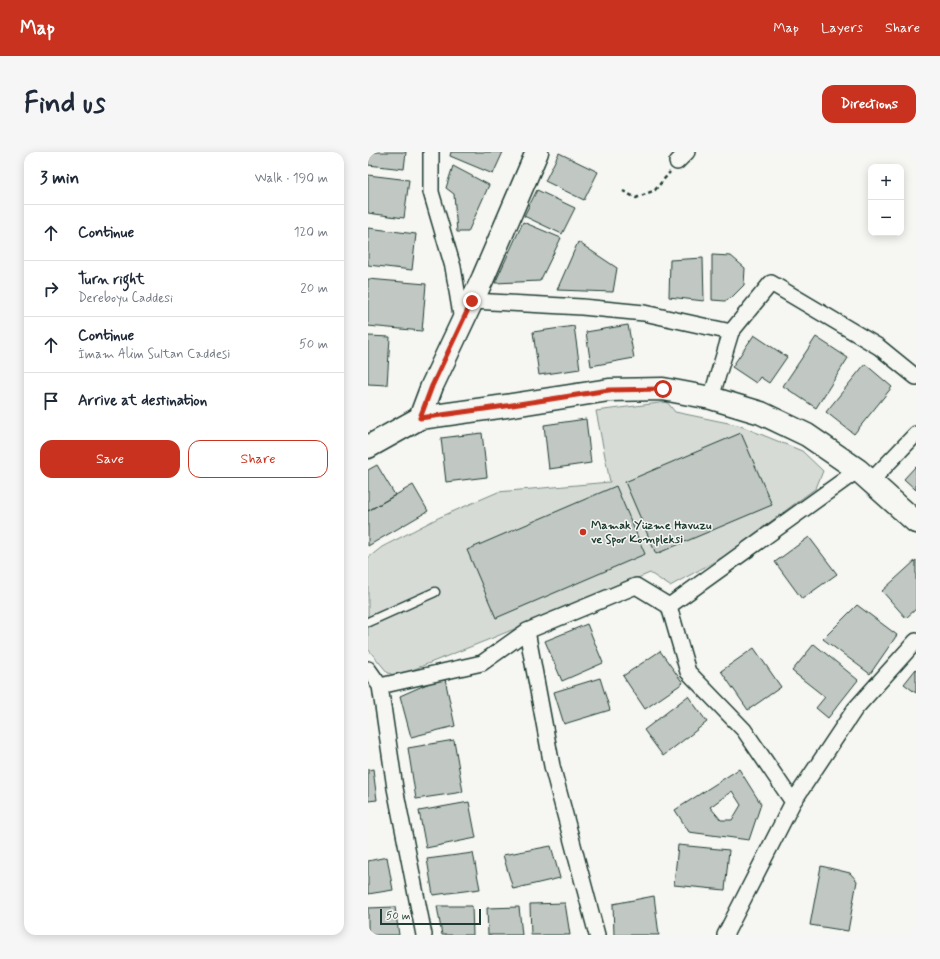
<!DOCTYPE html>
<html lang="en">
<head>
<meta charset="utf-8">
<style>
	body { margin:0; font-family:Mynerve,sans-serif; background:#f6f6f7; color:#1f2937 }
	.controls { position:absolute; right:12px; top:12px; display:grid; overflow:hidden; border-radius:8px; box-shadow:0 2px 10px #0003 }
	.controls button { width:36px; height:36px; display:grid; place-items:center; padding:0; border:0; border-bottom:1px solid #e0e1e3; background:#fff; color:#1f2937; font:20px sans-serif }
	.scale { position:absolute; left:12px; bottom:10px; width:101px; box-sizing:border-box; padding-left:4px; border:2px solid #1f3d34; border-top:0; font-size:11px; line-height:14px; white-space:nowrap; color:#1f3d34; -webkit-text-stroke:3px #f6f6f2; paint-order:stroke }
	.stop { position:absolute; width:12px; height:12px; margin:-9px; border:3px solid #c8321e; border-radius:50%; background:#fff }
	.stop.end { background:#c8321e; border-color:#fff; box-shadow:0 1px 4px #0008 }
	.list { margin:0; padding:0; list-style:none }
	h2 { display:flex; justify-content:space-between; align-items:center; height:52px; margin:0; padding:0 16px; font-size:17px }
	h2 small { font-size:13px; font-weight:400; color:#747a83 }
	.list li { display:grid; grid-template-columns:26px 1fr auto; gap:12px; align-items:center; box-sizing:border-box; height:56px; padding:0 16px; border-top:1px solid #e0e1e3 }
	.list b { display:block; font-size:15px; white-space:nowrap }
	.list p { margin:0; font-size:13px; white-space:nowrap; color:#747a83 }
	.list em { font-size:13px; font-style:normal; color:#747a83 }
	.actions { display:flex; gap:8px; padding:12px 16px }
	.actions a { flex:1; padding:9px 0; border:1px solid #c8321e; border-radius:12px; text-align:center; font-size:14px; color:#c8321e }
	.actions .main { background:#c8321e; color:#fff }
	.icon { flex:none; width:22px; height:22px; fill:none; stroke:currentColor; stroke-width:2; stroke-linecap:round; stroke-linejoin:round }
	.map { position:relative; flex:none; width:548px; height:783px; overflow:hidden; border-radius:12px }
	header { display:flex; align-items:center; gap:24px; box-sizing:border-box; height:56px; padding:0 20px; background:#c8321e; color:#fff }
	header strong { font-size:19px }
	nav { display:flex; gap:22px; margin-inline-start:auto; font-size:14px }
	.intro { display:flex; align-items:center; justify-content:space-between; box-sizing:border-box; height:96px; padding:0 24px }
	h1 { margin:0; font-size:28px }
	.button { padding:10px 18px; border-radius:12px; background:#c8321e; color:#fff; font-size:14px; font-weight:700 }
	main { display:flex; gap:24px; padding:0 24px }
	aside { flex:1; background:#fff; border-radius:12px; box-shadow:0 2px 10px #0003 }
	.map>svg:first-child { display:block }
	.green { fill:#d6dbd6; stroke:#7a8c85 }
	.building { fill:#c1c8c3; stroke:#1f3d34; fill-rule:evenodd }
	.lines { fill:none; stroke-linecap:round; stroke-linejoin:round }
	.lane-casing { stroke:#1f3d34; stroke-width:11 }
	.street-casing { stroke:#1f3d34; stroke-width:18 }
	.secondary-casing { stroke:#1f3d34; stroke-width:25 }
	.path { stroke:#1f3d34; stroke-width:2.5; stroke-dasharray:4 3; stroke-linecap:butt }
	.lane { stroke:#f6f6f2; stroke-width:8 }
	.street { stroke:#f6f6f2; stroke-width:15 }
	.secondary { stroke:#f6f6f2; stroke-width:22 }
	.route { stroke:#c8321e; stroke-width:5 }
	.poi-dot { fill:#c8321e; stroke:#f6f6f2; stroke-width:1.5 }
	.labels { text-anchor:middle; stroke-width:3; stroke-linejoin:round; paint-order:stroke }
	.poi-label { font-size:12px; font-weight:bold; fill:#1f3d34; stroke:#f6f6f2; text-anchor:start }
</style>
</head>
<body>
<header>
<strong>Map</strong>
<nav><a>Map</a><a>Layers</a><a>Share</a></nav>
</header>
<div class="intro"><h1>Find us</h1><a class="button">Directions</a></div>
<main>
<aside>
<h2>3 min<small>Walk · 190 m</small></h2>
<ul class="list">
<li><svg class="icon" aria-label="ahead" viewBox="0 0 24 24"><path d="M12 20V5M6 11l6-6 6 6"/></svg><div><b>Continue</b></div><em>120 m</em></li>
<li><svg class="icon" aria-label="right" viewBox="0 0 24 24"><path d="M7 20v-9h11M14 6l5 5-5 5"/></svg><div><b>Turn right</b><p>Dereboyu Caddesi</p></div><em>20 m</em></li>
<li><svg class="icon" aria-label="ahead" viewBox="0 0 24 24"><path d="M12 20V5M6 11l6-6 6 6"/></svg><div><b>Continue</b><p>İmam Alim Sultan Caddesi</p></div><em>50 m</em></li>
<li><svg class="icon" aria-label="arrive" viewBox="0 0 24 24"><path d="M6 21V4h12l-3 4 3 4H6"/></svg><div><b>Arrive at destination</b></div></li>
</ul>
<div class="actions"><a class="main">Save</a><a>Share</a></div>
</aside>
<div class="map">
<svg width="548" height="783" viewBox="0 0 548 783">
	<rect width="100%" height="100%" fill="#f6f6f2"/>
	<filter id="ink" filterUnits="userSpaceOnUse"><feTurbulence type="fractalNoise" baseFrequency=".025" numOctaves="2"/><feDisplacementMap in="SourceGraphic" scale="8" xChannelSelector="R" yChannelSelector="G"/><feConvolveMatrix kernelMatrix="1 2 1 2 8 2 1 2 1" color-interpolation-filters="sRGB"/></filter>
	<g filter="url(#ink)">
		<path class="green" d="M299 250 307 260 370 273 434 299 455 319 448 336 355 405 302 434 282 421 122 487 29 524 20 521 0 497V406L14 395 70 366 130 340 242 330 228 259Z"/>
		<path class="building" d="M0 0H38L36 17 0 13Z
			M83 0H135L125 22 82 4Z
			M191 1 230 20 216 48 177 29Z
			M85 14 121 33 100 80H89L86 42 78 36Z
			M0 23 41 28 36 66 0 61Z
			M169 38 207 56 194 82 156 64Z
			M155 70 193 86 172 129 127 131Z
			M0 76 48 82 44 118 0 113Z
			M210 90 249 116 245 140 189 138Z
			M344 103 363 104 377 116 376 133 364 145 357 149 344 148Z
			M335 106 336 149 301 145 302 108Z
			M0 127 58 132 54 179 0 174Z
			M260 173 266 206 223 214 218 180Z
			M206 174 212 217 171 223 165 180Z
			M386 183 419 205 401 231 392 225 388 231 364 215Z
			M0 184 22 185 19 233 0 232Z
			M448 185 480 206 448 256 415 234Z
			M497 212 524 235 486 282 458 260Z
			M218 267 223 311 181 317 176 273Z
			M114 281 119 325 78 330 73 286Z
			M373 281 404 353 288 402 257 330Z
			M9 313 27 343 0 359V318Z
			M548 314V338L536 327Z
			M45 333 60 359 0 394V359Z
			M248 334 277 402 128 466 99 398Z
			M441 385 469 422 434 447 407 410Z
			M548 408V457L538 466 514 439Z
			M489 453 529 483 502 522 455 487Z
			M219 472 235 511 194 529 177 489Z
			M446 492 490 528 460 566 448 556 457 545 424 519Z
			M386 496 413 535 380 558 353 519Z
			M292 499 315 531 277 557 255 524Z
			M548 517V541L536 532Z
			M232 526 242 558 196 572 186 540Z
			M77 527 87 574 43 585 32 544 66 529Z
			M320 544 339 570 295 604 276 578Z
			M86 588 95 640 48 647 40 596Z
			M5 617 9 648 0 649V618Z
			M371 617 393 652 381 688 321 680 307 658ZM364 639 373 653 364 668H353L342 655Z
			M101 650 108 686 58 696 51 659Z
			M310 693 361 698 357 738 306 733Z
			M183 694 192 726 145 737 135 703Z
			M105 701 112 737 65 743 59 707Z
			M19 705 25 738 0 742V709Z
			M453 714 482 721 489 729 480 779 442 773Z
			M286 744 291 783H246L245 752Z
			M197 751 202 783H163L162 752Z
			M69 754H104L105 783H74Z
			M27 755 31 783H0V756Z
			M151 755 154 783H120L119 756Z"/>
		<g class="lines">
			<g class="lane-casing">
				<path id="lane" d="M0 470 67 440"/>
			</g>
			<g class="street-casing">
				<path id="street" d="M63 0V40L85 115 94 169
					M309 10 319 0
					M104 149 214 155 276 161 363 180
					M343 246 363 180 403 131 511 195 548 225
					M503 329 548 282
					M301 454 320 520 376 578 425 650 357 783
					M159 479 184 614 229 783
					M0 517 12 534 27 636 56 783
					M12 534 114 511 159 479 268 434 301 454 490 318
					M425 650 487 557 548 489"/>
			</g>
			<g class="secondary-casing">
				<path id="secondary" d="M52 266 138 254 241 238 295 237 343 246 393 261 439 283 490 318 548 370
					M0 295 52 266 64 234 115 126 169 0"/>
			</g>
			<path class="path" d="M255 39 268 46 287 38 302 20"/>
			<use href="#lane" class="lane"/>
			<use href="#street" class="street"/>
			<use href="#secondary" class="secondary"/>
		</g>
	</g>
	<g class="lines" filter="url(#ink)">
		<path class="route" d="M104 149 64 234 52 266 138 254 241 238 295 237"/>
	</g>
	<circle class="poi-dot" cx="215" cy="380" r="4"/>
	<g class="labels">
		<g class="poi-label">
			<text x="223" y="377">Mamak Yüzme Havuzu<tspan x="223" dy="14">ve Spor Kompleksi</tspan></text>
		</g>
	</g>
</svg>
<div class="controls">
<button>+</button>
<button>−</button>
</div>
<div class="scale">50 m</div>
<div class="stop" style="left:295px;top:237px"></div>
<div class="stop end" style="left:104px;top:149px"></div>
</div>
</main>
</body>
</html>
